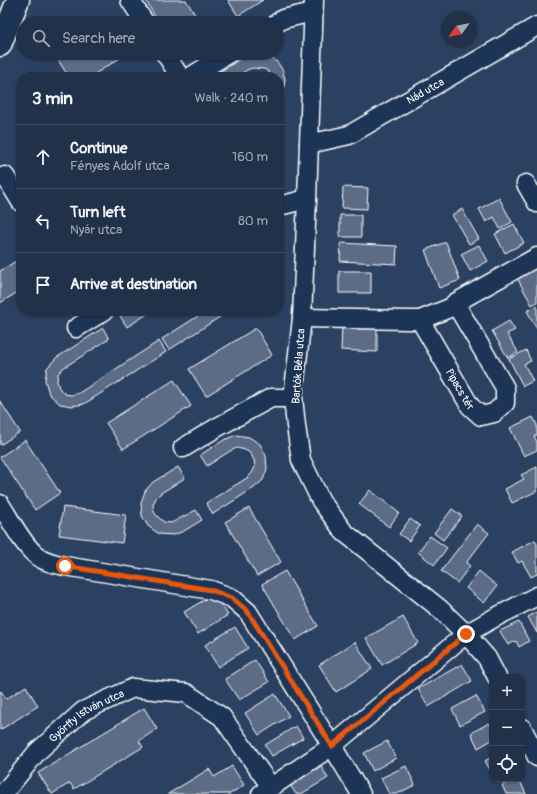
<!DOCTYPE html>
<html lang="en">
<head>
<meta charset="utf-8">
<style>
	body { margin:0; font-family:Pangolin,sans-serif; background:#2d3d53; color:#f1f3f6 }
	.controls { position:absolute; right:12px; bottom:12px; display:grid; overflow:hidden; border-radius:8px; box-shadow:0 1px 3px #0004 }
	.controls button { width:36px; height:36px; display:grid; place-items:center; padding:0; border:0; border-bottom:1px solid #3d4c61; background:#203149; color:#f1f3f6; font:20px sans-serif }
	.compass { position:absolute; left:441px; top:12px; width:36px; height:36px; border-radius:50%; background:#203149; box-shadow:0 1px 3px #0004; rotate:237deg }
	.stop { position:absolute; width:12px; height:12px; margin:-9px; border:3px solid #ea580c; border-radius:50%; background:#fff }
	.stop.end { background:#ea580c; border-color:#fff; box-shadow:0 1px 4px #0008 }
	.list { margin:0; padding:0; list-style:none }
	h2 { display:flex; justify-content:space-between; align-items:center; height:52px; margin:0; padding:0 16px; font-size:17px }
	h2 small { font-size:13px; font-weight:400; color:#a2a9b4 }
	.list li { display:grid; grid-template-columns:26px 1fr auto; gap:12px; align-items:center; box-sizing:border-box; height:64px; padding:0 16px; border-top:1px solid #3d4c61 }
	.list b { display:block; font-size:15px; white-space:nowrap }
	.list p { margin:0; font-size:13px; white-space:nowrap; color:#a2a9b4 }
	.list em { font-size:13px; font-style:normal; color:#a2a9b4 }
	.icon { flex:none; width:22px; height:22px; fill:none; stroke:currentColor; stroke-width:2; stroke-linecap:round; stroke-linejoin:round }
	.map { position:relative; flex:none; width:537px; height:794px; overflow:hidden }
	.search { position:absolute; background:#203149; box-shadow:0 1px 3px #0004; left:16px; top:16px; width:268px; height:44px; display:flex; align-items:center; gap:10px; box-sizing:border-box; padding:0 14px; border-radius:22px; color:#a2a9b4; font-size:15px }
	.panel { position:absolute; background:#203149; box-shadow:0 1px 3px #0004; left:16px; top:72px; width:268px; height:244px; border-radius:16px }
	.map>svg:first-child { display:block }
	.building { fill:#5b6c86; stroke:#fff }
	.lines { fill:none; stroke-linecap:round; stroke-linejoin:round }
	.minor-casing { stroke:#fff; stroke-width:21 }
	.tertiary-casing { stroke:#fff; stroke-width:25 }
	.minor { stroke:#1d3557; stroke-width:18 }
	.tertiary { stroke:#1d3557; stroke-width:22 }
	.route { stroke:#ea580c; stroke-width:5 }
	.labels { text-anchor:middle; stroke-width:4; stroke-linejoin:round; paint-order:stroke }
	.street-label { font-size:11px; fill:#fff; stroke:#1d3557 }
</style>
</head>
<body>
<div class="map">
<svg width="537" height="794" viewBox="0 0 537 794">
	<rect width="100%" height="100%" fill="#2a4161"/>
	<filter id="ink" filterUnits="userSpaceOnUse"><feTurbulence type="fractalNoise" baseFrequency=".025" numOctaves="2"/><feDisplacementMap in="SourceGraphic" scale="8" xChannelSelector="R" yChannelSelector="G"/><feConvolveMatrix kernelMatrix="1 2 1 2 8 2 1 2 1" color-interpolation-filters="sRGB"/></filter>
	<g filter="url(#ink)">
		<path class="building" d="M148 0H186L200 23H159L146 1Z
			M228 0H263L238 16Z
			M125 18 128 23H117Z
			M69 53H128L90 77H69L58 60Z
			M251 54H266L273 59 278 63 283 71 285 79 284 87 283 94 279 100V77H271L268 71 264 69 252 68 247 70 236 77H212L240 59Z
			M279 162 283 168 279 170Z
			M343 187 368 188 367 209 342 208Z
			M499 198 512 222 500 229 494 217 486 222 479 209Z
			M462 209 479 239 469 244 452 215Z
			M340 215H361V237H340Z
			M514 224 524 243 505 253 495 234Z
			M446 242 460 280 439 288 425 250Z
			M341 243 397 246 396 264 340 261Z
			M479 245 488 261 470 271 461 254Z
			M21 258V290L0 303V271Z
			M537 267V302L532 305 517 278Z
			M339 271H371V293H339Z
			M537 306V329L527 311Z
			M128 311H152L127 327 120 316Z
			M206 311H229L169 350 162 339Z
			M509 321 515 330 507 334 518 352 508 358 492 331Z
			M342 327 377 328V352L341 350Z
			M103 328 109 339 63 368 58 374 57 381 59 388 65 394 71 395 79 393 159 341 166 352 84 404 72 406 60 404 49 394 45 380 47 368 56 358Z
			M256 328 272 355 206 396 189 369Z
			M526 350 531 361 524 364 533 381 523 386 509 359Z
			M174 380 191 406 123 449 106 423Z
			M0 401 20 432 0 445Z
			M533 417 537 425V435L534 436 537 442V450L524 456 510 428Z
			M236 435 249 437 260 444 266 456 267 469 263 480 254 488 213 514 206 503 247 478 252 473 255 467 254 460 250 453 245 450 237 448 230 451 207 466 200 455 224 440Z
			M25 440 60 493 35 510 0 457Z
			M178 467 185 478 161 493 156 498 153 505 154 512 158 517 164 522 171 523 177 520 196 510 202 520 184 531 173 535 159 534 148 526 142 516 141 503 145 491 153 482Z
			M537 467V491L512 503 505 489 524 479 521 475Z
			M370 490 399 513 389 527 359 504Z
			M63 507 126 515 122 543 59 535Z
			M249 508 281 562 257 576 225 522Z
			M452 509 462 516 443 540 434 533Z
			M410 519 420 526 409 541 399 534Z
			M477 524 489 533 466 563 470 566 457 583 441 571Z
			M430 536 447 548 434 565 418 552Z
			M535 540 537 544V574L531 577 522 561 518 563 512 552Z
			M285 571 318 626 295 640 262 584Z
			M479 571 497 586 484 603 466 588Z
			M214 594 228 615 198 634 184 612Z
			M537 612V633L528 617Z
			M403 617 418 643 382 665 366 638Z
			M519 622 529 641 519 647 516 641 508 645 500 631Z
			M235 627 248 648 218 667 205 645Z
			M355 642 372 669 336 692 319 665Z
			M255 660 269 682 239 700 225 679Z
			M462 664 472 681 428 707 418 689Z
			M26 686 38 706 0 730V692L1 691 6 699Z
			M275 694 289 716 259 735 245 713Z
			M476 696 485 712 460 725 452 709Z
			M144 708 157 729 139 741 143 747 74 789 70 783 52 794 38 773Z
			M489 723 492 728V740L478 748 471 733Z
			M296 726 303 738 272 756 265 745Z
			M387 741 396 758 373 771 364 753Z
			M492 757V773L485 761Z
			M232 766 244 785 230 794H168L209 769 214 777Z
			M321 766 328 778 301 794H296L290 785Z
			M406 766 415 785 397 794H389L381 778Z
			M515 779H519L526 794H506L502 785Z"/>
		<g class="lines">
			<g class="minor-casing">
				<g id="minor">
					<path d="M130 0 145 23"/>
					<path d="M314 0 307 199 302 318 293 398 296 426 301 460 321 501 344 532 440 609 466 634 487 658 497 677"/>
					<path d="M277 23 283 19 313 12"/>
					<path d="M165 53 180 77"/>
					<path d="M190 77 229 53"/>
					<path id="s1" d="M309 144 349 135 537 26"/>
					<path d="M5 176 21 202"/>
					<path d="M526 184 537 203"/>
					<path d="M279 206 307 199"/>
					<path d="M302 318 407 320H420L452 307 455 303 537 257"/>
					<path id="s2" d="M420 320 470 406 481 416 494 413 505 403V388L455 303"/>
					<path d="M76 328 104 311"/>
					<path d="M183 448 216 428 271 398H293"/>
					<path d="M0 504C10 519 22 544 36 555 44 562 56 564 65 566L211 590 232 598 248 612 332 746 361 794"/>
					<path d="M522 728 537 757"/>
					<path id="s3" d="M3 794 37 752 83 711 133 688 186 693 222 717 271 787"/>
					<path d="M261 794 332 746 466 634 494 618 537 596"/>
				</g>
			</g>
			<g class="tertiary-casing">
				<path id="tertiary" d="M0 45 18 0"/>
			</g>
			<use href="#minor" class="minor"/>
			<use href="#tertiary" class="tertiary"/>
		</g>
	</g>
	<g class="lines" filter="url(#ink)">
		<path class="route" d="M65 566 211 590 232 598 248 612 332 746 466 634"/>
	</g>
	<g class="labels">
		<g class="street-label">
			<text dy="4" stroke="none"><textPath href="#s1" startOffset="129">Nád utca</textPath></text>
			<text transform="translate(298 366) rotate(-86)" y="4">Bartók Béla utca</text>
			<text dy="4" stroke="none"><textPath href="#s2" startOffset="80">Pipacs tér</textPath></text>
			<text dy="4" stroke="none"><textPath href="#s3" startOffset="116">Győrffy István utca</textPath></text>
		</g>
	</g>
</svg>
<div class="controls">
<button>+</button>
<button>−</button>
<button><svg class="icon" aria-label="locate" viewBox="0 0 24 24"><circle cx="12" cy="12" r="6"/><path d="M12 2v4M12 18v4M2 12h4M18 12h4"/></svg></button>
</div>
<svg class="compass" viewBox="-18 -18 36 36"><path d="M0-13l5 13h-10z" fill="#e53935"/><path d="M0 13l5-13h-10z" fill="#a2a9b4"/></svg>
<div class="stop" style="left:65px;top:566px"></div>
<div class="stop end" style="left:466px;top:634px"></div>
<div class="search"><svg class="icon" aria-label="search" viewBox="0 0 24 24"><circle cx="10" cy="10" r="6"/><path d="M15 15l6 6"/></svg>Search here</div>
<section class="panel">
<h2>3 min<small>Walk · 240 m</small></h2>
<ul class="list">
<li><svg class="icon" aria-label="ahead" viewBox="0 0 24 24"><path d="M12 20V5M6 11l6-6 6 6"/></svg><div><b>Continue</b><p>Fényes Adolf utca</p></div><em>160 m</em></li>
<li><svg class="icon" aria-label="left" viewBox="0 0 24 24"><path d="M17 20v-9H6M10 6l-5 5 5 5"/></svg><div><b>Turn left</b><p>Nyár utca</p></div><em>80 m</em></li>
<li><svg class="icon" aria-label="arrive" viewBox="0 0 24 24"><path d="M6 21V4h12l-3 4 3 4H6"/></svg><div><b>Arrive at destination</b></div></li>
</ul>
</section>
</div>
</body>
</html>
